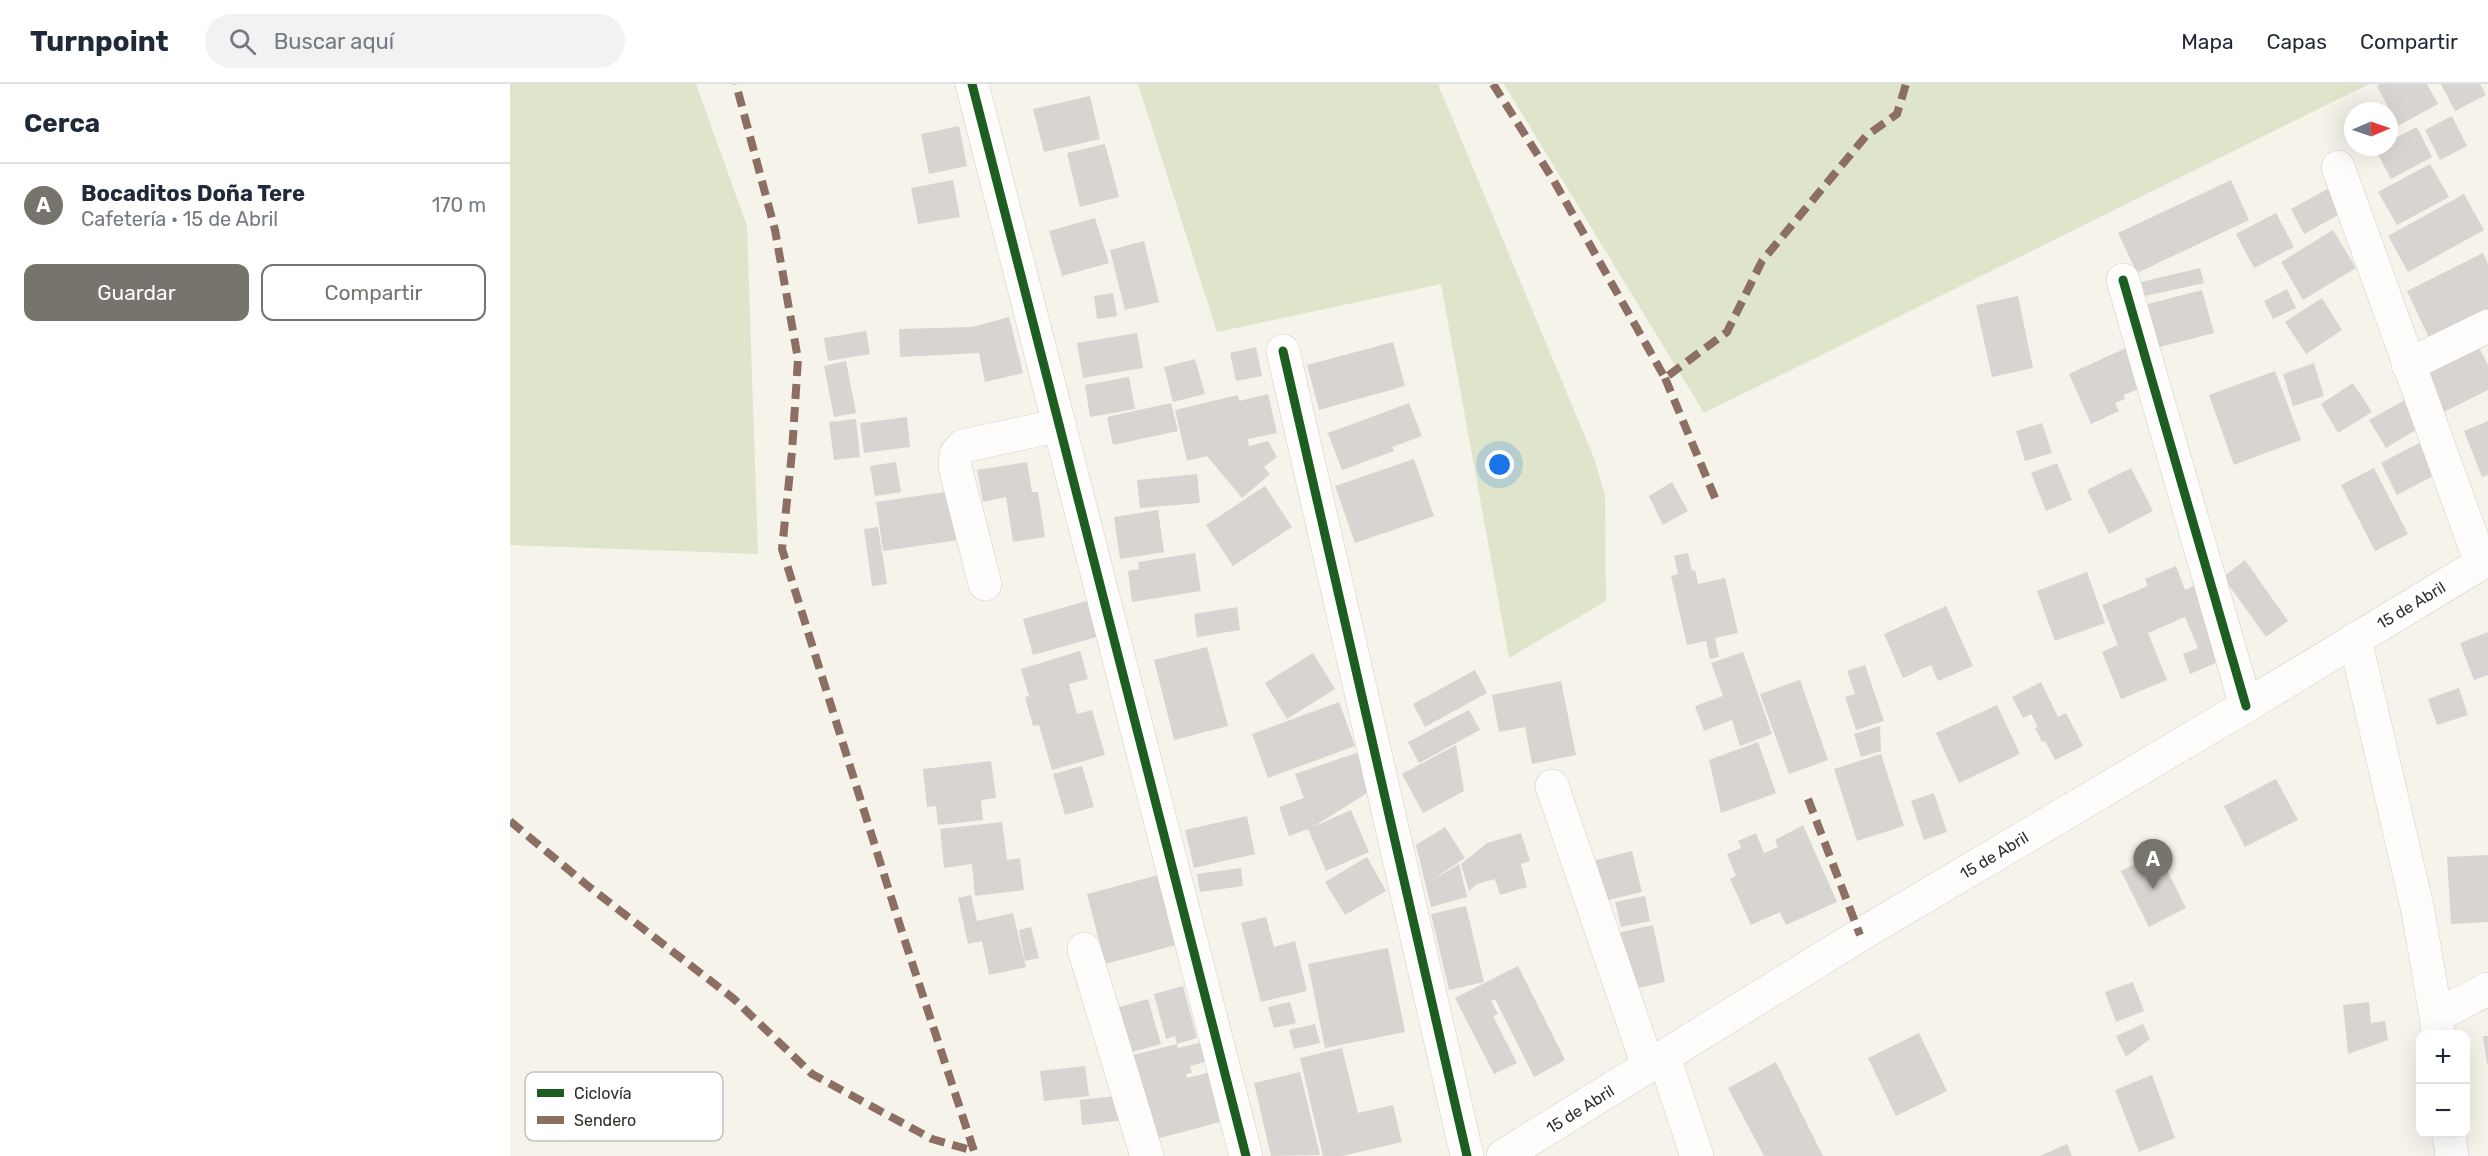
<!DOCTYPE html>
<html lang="es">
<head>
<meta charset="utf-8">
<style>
	body { margin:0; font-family:Rubik,sans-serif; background:#f2f2f3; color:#1f2937 }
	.controls { position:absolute; right:18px; bottom:18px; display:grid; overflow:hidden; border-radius:12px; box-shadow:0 6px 24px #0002 }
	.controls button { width:54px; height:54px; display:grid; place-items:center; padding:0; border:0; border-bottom:2px solid #e0e1e3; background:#fff; color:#1f2937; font:30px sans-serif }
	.compass { position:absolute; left:1834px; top:18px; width:54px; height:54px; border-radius:50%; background:#fff; box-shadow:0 6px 24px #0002; rotate:88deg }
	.you { position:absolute; left:990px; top:381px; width:21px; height:21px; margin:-15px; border:4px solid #fff; border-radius:50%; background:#1a73e8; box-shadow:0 0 0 9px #1a73e833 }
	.badge { display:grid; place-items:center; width:39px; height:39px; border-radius:50%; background:#76746d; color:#fff; font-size:20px; font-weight:700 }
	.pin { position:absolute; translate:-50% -50px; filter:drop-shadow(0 2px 3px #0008) }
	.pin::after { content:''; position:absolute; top:32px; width:21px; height:18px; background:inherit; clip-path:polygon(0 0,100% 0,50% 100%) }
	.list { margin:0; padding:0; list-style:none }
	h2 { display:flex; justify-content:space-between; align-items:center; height:78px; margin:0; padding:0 24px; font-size:26px }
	h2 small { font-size:20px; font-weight:400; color:#747a83 }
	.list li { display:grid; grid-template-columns:39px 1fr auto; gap:18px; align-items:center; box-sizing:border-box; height:84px; padding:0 24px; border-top:2px solid #e0e1e3 }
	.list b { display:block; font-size:22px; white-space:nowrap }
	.list p { margin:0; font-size:20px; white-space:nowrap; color:#747a83 }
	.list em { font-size:20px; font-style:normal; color:#747a83 }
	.actions { display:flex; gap:12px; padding:18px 24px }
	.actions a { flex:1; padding:14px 0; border:2px solid #76746d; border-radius:12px; text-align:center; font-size:21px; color:#76746d }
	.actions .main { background:#76746d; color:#fff }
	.icon { flex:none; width:33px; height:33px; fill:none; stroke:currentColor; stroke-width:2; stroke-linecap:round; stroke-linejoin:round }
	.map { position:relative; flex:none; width:1978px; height:1072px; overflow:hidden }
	header { display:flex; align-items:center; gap:36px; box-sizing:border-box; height:84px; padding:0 30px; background:#fff; border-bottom:2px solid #e0e1e3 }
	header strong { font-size:28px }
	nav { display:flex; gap:33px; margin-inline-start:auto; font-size:21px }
	.search { width:420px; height:54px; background:#f2f2f3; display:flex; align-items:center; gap:15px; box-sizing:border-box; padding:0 21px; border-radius:33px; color:#747a83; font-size:22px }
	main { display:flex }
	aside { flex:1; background:#fff }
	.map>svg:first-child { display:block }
	.green { fill:#dee5cb }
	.building { fill:#d8d4d1 }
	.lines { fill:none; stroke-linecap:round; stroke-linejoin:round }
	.street-casing { stroke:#d1cfc8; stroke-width:34 }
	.primary-casing { stroke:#d1cfc8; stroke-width:34 }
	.street { stroke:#fefdfc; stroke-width:33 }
	.primary { stroke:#fefdfc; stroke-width:33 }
	.quiet { stroke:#8d6e63; stroke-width:8; stroke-dasharray:15 8; stroke-linecap:butt }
	.cycleway-casing { stroke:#fff; stroke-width:13 }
	.cycleway { stroke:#1b5e20; stroke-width:9 }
	.labels { text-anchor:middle; stroke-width:6; stroke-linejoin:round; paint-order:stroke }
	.street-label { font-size:16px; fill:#312f29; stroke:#fff }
	.key { fill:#fff; stroke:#c1c1bf; stroke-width:1.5 }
	.key-label { font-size:16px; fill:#312f29 }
</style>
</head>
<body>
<header>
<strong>Turnpoint</strong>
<div class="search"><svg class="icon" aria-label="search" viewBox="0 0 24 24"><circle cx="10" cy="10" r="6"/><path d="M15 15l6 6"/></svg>Buscar aquí</div>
<nav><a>Mapa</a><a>Capas</a><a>Compartir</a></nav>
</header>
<main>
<aside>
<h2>Cerca<small></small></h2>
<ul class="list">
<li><span class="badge">A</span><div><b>Bocaditos Doña Tere</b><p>Cafetería · 15 de Abril</p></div><em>170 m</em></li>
</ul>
<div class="actions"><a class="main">Guardar</a><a>Compartir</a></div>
</aside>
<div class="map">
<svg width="1978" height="1072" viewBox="0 0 1978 1072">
	<rect width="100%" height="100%" fill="#f6f3ea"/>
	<path class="green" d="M0 0H186L237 142 248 470 0 461Z
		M628 0H928L1084 374 1095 411 1096 517 999 574 931 200 707 248Z
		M994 0H1859L1194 329Z"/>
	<path class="building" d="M1870 0H1917L1928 20 1888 42 1867 2Z
		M1931 0H1970L1976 11 1945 27Z
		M580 12 590 55 534 68 523 25Z
		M1942 32 1957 62 1930 76 1915 46Z
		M449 42 457 82 419 90 411 50Z
		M1907 43 1922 73 1881 95 1865 65 1879 63V57Z
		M595 60 609 113 570 123 557 69Z
		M1920 80 1939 113 1887 141 1868 108Z
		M443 96 450 133 408 140 401 104Z
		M1721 96 1739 136 1627 189 1608 149Z
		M1823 102 1837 126 1794 150 1781 125Z
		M1954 110 1974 146 1898 188 1878 152Z
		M1766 129 1784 163 1744 184 1726 150Z
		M585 134 599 179 552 192 539 147Z
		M1823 146 1846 184 1793 216 1771 178Z
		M634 157 649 218 615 226 600 166Z
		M1973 169 1978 180V231L1921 258 1897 207Z
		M1690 184 1694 199 1635 212 1631 198Z
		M1777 205 1786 224 1763 235 1754 217Z
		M1692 206 1704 249 1646 264 1634 221Z
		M603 209 607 232 587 235 584 212Z
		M1508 212 1523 284 1482 293 1466 221Z
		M1812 214 1832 246 1796 270 1775 238Z
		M499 233 513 289 475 298 469 269 390 273 389 245 462 243Z
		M356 247 360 270 318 277 314 254Z
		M627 249 633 284 573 294 567 259Z
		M1965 256 1978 281V306L1934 328 1912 283Z
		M883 258 895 302 809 326 797 281Z
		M746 263 752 292 726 297 720 269Z
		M1616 264 1633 303 1614 311 1615 315 1605 319 1609 327 1581 340 1559 290Z
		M685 275 695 310 663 318 654 283Z
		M336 277 346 329 324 333 314 282Z
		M1804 279 1814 312 1783 322 1773 290Z
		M1765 287 1791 356 1724 381 1699 311Z
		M619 293 625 325 580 333 575 301Z
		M1843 299 1862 328 1828 349 1811 320Z
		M758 310 767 349 738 355 739 362 758 357 767 373 754 383 760 390 732 414 697 372 677 377 665 326 728 311 729 317Z
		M1898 314 1914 341 1876 364 1859 336Z
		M661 319 668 347 603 361 597 333Z
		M899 319 912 352 882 363 884 367 832 386 818 349Z
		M397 333 400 363 354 369 350 339Z
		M346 335 350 373 324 376 319 338Z
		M1978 337V391L1972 393 1954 347Z
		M1532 339 1542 369 1515 377 1506 347Z
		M1913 357 1929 389 1887 411 1871 379Z
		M904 375 924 432 845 459 825 402Z
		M386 378 391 408 365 412 360 382Z
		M517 378 522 408H528L535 453 503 458 496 413 473 418 467 386Z
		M1547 379 1562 416 1536 427 1521 389Z
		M1621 384 1643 427 1599 450 1577 406Z
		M1864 384 1898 450 1865 467 1831 401Z
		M687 390 690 419 630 424 627 396Z
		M1162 398 1178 427 1153 441 1139 412Z
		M755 402 782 443 723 482 696 441Z
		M442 407 449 456 373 467 366 418Z
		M648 426 654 468 610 475 604 433Z
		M368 443 377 500 362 502 354 445Z
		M685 469 691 507 622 518 618 487 629 485 628 478Z
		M1178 469 1182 487 1185 486 1188 500 1215 494 1228 549 1205 554 1209 573 1200 575 1196 557 1177 561 1161 492 1168 490 1164 472Z
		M1735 476 1778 537 1756 553 1713 493Z
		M1666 482 1675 506 1688 500 1715 575 1680 590 1673 570 1688 564 1675 533 1638 549 1657 596 1611 615 1592 568 1608 561 1592 521 1638 502 1635 495Z
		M1577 488 1595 539 1545 557 1527 507Z
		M580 516 590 552 523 571 513 535Z
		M1436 522 1463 582 1428 597 1421 581 1393 594 1374 550Z
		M727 523 730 546 687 553 684 530Z
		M1978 548V591L1964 596 1950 559Z
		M697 563 718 642 664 656 644 576Z
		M570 567 578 595 559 600 567 630 582 626 595 671 542 686 529 641 523 642 515 613 519 612 511 585Z
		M1233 568 1262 650 1230 662 1222 636 1194 647 1185 622 1213 612 1201 579Z
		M803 569 825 605 777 635 755 599Z
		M1355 581 1374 637 1346 646 1335 613 1345 610 1337 587Z
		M965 586 977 609 915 643 903 620Z
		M1290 596 1318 676 1279 690 1250 610Z
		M1051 597 1066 671 1022 680 1015 643 989 648 982 611Z
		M1531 598 1548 633 1556 629 1573 662 1545 676 1535 657 1532 658 1525 644 1528 643 1521 630 1513 634 1502 613Z
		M1949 604 1958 631 1927 641 1918 615Z
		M829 618 845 662 758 694 742 650Z
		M1487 621 1510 670 1449 699 1426 649Z
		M959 626 970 646 909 679 898 658Z
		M1370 642 1371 667 1351 673 1344 650Z
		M1248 658 1266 709 1211 729 1199 676Z
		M946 661 954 707 913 729 892 690Z
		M849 668 862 706 803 743 841 726 859 768 816 787 798 745 779 752 769 723 794 714 785 690Z
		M1371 670 1394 742 1347 757 1324 685Z
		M481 677 486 714 471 716 473 736 428 741 426 722 417 723 413 685Z
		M572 682 584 723 555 731 543 690Z
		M1766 695 1788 736 1735 763 1714 722Z
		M1424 709 1437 748 1414 756 1401 717Z
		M737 732 745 770 684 784 675 746Z
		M492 738 497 776 510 774 514 806 465 812 462 780 434 784 430 745Z
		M1293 741 1327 818 1276 841 1270 828 1241 841 1220 795 1226 792 1217 770 1231 764 1228 757 1246 749 1254 769 1268 763 1265 756Z
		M935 743 955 774 919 798 949 780 957 813 921 823 906 761Z
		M1011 749 1020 777 1011 780 1017 803 990 811 985 795 967 800 959 807 951 780 977 759Z
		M1122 767 1132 808 1085 819 1075 779Z
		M1648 768 1676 824 1639 843 1611 787Z
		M1978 771V838L1941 840 1937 773Z
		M857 773 876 807 835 831 815 798Z
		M731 784 733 802 690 808 687 790Z
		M652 790 670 860 595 880 577 810Z
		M461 811 467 837 503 829 516 883 479 891 472 857 458 860 448 814Z
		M1135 812 1140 837 1111 843 1105 818Z
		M956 822 974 898 939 906 921 830Z
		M756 833 764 863 785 857 797 907 751 918 731 839Z
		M1143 841 1155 898 1119 906 1107 849Z
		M521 843 529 874 515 877 509 846Z
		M878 864 895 948 815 964 798 880Z
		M1008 882 1055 976 1024 993 985 915 981 917 988 930 983 932 1007 979 984 990 945 914Z
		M1623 898 1634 927 1606 938 1595 908Z
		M673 902 687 954 667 960 665 952 656 955 644 910Z
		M638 915 651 960 615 970 602 925Z
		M780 918 786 939 764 944 758 923Z
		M1859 918 1861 939 1875 937 1878 956 1838 970 1833 921Z
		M805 940 810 959 784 965 779 946Z
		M1633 940 1640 955 1616 973 1606 952Z
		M1409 949 1437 1007 1386 1032 1358 974Z
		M1973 952H1978V980H1977Z
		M693 958 698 977 680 982 682 989 676 990 677 994 701 988 714 1037 642 1056 619 972 667 960 668 964Z
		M832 964 848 1029 883 1021 892 1058 832 1072H813L790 974Z
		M1266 978 1313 1072H1254L1218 1004Z
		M575 982 579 1012 534 1017 530 987Z
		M790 988 810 1071 761 1072 744 999Z
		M1642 991 1665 1054 1629 1068 1605 1006Z
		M614 1011 616 1036 572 1041 570 1016Z
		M1557 1060 1562 1072H1530Z"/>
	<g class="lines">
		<g class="street-casing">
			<path id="street" d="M462 0 736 1072
				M1828 83 1971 479
				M1613 196 1736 622
				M773 267 957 1072
				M1898 281 1978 242
				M475 500 445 383 446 370 453 362 550 341
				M1845 555 1908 827 1926 932
				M1042 702 1138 982
				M574 865 637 1072
				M1928 950 1926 932 1978 905
				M1154 973 1187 1072
				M1939 1050 1942 1072"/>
		</g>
		<g class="primary-casing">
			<path id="primary" d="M993 1072 1350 851 1736 622 1978 475"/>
		</g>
		<use href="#street" class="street"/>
		<use href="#primary" class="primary"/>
		<path class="quiet" d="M983 0 1044 97 1155 294 1217 248 1252 177 1356 52 1387 30 1396 0
			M1155 294 1208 421
			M1298 715 1350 851
			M0 737 78 802 224 915 302 990 422 1055 464 1067 392 848 272 465 282 368 288 275 265 146 226 0"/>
		<g class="cycleway-casing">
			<path id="cycleway" d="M462 0 736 1072
				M1613 196 1736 622
				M773 267 957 1072"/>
		</g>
		<use href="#cycleway" class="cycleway"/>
	</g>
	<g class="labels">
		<g class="street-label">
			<text transform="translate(1901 521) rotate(-31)" y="6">15 de Abril</text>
			<text transform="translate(1484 771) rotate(-31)" y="6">15 de Abril</text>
			<text transform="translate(1070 1025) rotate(-32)" y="6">15 de Abril</text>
		</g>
	</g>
	<rect x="15" y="988" width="198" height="69" rx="9" class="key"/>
	<rect x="27" y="1005" width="27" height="8" fill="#1b5e20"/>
	<rect x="27" y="1032" width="27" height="8" fill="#8d6e63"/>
	<g class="key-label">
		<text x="64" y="1015">Ciclovía</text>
		<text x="64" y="1042">Sendero</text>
	</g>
</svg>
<div class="controls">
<button>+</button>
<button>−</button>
</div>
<svg class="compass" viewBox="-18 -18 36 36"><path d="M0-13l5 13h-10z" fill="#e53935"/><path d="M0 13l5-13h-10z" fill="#747a83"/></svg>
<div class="you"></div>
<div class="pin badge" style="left:1643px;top:805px">A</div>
</div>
</main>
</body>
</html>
